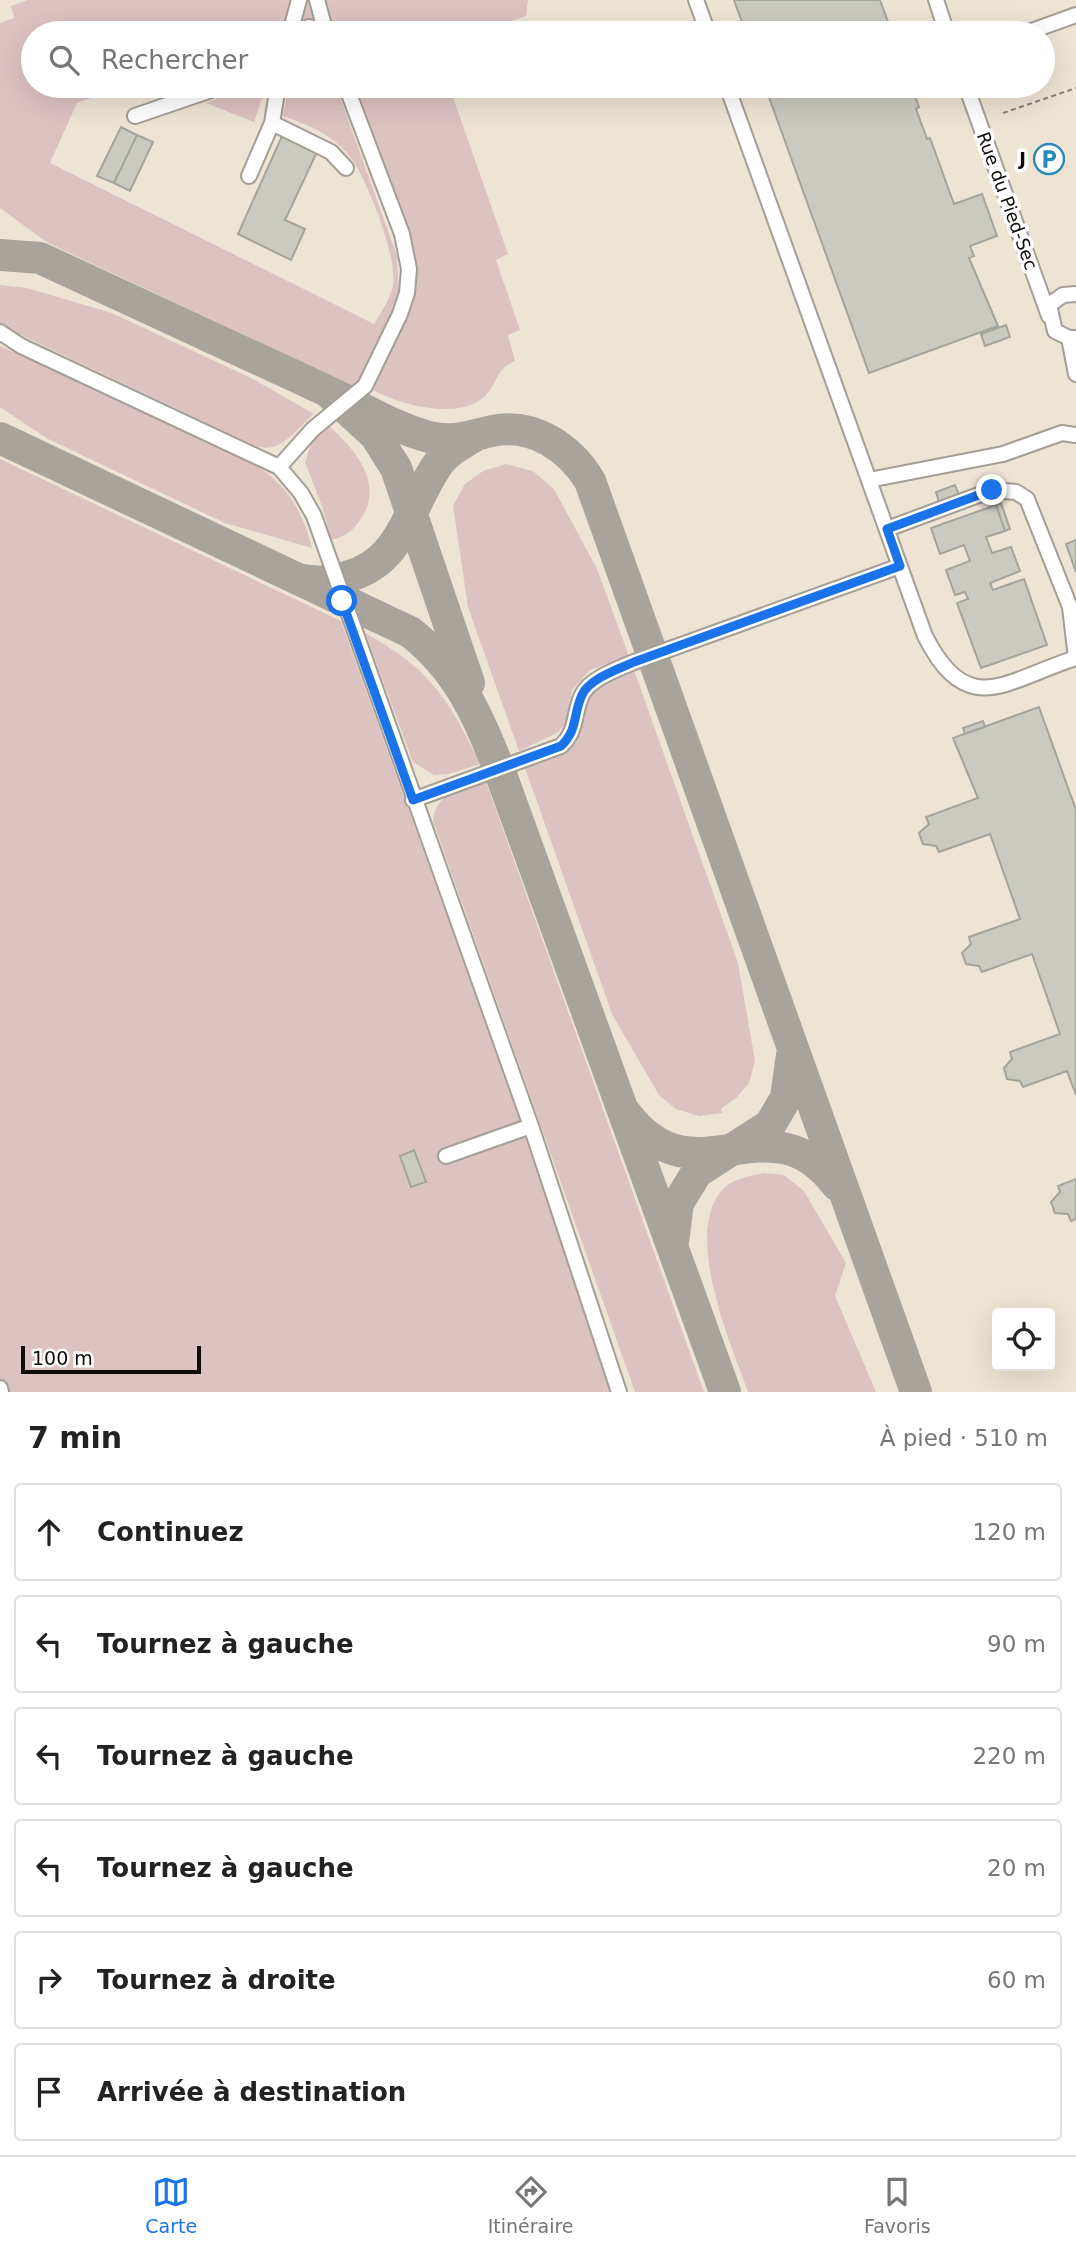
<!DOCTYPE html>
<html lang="fr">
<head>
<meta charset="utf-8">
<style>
	body { margin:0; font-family:"DejaVu Sans",sans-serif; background:#f6f6f6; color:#222 }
	.controls { position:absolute; right:21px; bottom:21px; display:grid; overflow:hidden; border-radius:7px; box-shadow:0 7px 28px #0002 }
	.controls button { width:63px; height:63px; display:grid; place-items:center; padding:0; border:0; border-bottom:2px solid #e0e0e0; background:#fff; color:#222; font:35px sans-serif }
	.scale { position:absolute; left:21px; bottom:18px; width:180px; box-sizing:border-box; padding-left:7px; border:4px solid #0e0c09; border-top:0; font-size:19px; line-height:24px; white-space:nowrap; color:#0e0c09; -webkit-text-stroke:5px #fff; paint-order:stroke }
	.stop { position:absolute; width:21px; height:21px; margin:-16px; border:5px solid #1a73e8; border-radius:50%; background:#fff }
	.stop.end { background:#1a73e8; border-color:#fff; box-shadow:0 2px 7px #0008 }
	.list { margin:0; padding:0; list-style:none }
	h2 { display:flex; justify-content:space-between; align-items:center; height:91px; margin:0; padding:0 28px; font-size:30px }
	h2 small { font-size:23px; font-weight:400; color:#767676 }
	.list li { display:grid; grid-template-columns:46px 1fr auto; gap:21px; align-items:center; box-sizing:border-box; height:98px; margin:0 14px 14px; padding:0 14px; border:2px solid #e0e0e0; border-radius:7px }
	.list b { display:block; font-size:26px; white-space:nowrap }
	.list em { font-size:23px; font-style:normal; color:#767676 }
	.icon { flex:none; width:38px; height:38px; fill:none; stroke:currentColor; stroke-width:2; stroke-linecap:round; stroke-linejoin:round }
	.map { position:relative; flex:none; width:1076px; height:1392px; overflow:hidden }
	.search { position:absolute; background:#fff; box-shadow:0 7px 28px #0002; left:21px; right:21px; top:21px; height:77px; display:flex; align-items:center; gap:18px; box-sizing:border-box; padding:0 24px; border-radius:38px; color:#767676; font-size:26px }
	.sheet { height:763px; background:#fff }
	nav { display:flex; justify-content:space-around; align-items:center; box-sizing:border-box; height:98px; border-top:2px solid #e0e0e0; background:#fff; font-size:19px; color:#767676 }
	nav a { display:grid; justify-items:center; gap:4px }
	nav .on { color:#1a73e8 }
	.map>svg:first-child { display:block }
	.built { fill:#eee4d4; fill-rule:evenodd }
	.green { fill:#ddc2c2 }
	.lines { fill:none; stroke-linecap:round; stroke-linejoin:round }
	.taxiway { stroke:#a8a49c; stroke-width:32 }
	.building { fill:#cacac0; stroke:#a3a49a; stroke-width:2 }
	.minor-casing { stroke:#a39e96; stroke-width:18 }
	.path { stroke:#837f79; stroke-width:2; stroke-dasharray:5 3.5; stroke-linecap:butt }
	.minor { stroke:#fff; stroke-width:14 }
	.route { stroke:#1a73e8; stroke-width:9 }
	.labels { text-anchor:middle; stroke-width:7; stroke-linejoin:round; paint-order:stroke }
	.poi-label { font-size:18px; font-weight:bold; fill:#0e0c09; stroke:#fff; text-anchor:end }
	.street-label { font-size:18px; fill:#0e0c09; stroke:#fff }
</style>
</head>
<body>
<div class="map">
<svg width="1076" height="1392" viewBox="0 0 1076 1392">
	<rect width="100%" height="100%" fill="#f4eee5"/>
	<path class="built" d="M0 0H1076V1392H0ZM33 33H1043V86H33ZM997 1313H1050V1366H997Z"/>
	<path class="green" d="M28 0H528L526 16 477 33H326L321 17 274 33H33V86H125L77 103 50 163 374 324C381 312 390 300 393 285 398 258 366 175 348 154 331 134 306 124 283 116L289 86H336L397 256 399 299 357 388 48 243 0 208V23L14 18 11 6Z
		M248 86H266L254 122 206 103Z
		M346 86H449L508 254 496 260 520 330 508 335 515 361C494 370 499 383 484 397 456 422 394 403 365 386L400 314 409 269Z
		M0 285 27 288 112 313 253 379 314 414C294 430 282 456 253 445L0 325Z
		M0 346 256 465C288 486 303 512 312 548L225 523 48 439 0 407Z
		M328 425C356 450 387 486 358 523 351 532 342 538 331 540L323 509 305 462 313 438Z
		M0 459 341 621 617 1392H0Z
		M506 464 533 471 554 489 597 569 629 656 590 670 572 690 567 722 557 733 519 751 468 607 453 506 465 484 483 471Z
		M365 633C433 671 446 697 481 764L448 774 434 775 413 762Z
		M634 670 738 963 755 1061 749 1083 736 1098 721 1109 722 1113 699 1116 676 1109 659 1095 612 1014 524 765C539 760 562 756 573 744 588 728 581 703 595 689 605 679 622 675 634 670Z
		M485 779 704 1392H635L433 821C435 793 462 788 485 779Z
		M763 1173 784 1175 804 1191 846 1263 835 1296 876 1392H748C731 1344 682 1233 723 1189 732 1179 750 1176 763 1173Z"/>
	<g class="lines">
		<path class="taxiway" d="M0 255 40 258 327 391 375 435 396 468 469 683
			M327 391C360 406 394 428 429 437 452 443 470 436 492 431 533 422 570 448 590 481L916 1392
			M0 438 410 632C457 668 478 715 499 769L725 1392
			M303 580C319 583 330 581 346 577 402 563 408 509 436 467 445 453 459 445 473 437
			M627 1115C697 1205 768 1094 837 1185
			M673 1242 678 1203 697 1172 770 1125 786 1098 792 1055"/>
	</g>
	<path class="building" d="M734 0H880L892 33H746Z
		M765 86H908L912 97 915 96 919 107 916 109 927 139 930 138 954 204 982 194 997 236 970 246 974 256 969 258 998 326 869 373Z
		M121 127 137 135 114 183 97 176Z
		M137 135 153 142 130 191 114 183Z
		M282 136 317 152 285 220 305 229 291 260 238 234Z
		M1006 325 1010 337 985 346 981 334Z
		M955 485 959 495 939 502 936 492Z
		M1001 503 1010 529 1005 531 996 505Z
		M996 505 1005 531 986 537 992 553 1011 547 1020 571 990 583 993 590 1024 579 1047 645 981 668 957 603 968 599 965 592 955 595 946 570 970 561 964 545 940 554 931 528Z
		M1076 540V572L1066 544Z
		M1039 707 1076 810V1095L1067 1071 1023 1087 1020 1081 1007 1079 1004 1068 1012 1059 1010 1052 1060 1034 1032 954 982 972 979 966 966 964 962 953 971 944 969 937 1020 919 990 834 939 852 936 846 923 844 919 833 929 824 926 817 978 798 953 738Z
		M983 721 985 727 965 734 963 728Z
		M414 1150 426 1182 411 1187 400 1156Z
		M1076 1179V1219L1071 1221 1068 1214 1055 1213 1051 1202 1060 1192 1058 1186Z"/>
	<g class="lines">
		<g class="minor-casing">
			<path id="minor" d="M317 0 326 33
				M696 0 708 33
				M936 0 947 33
				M290 33 299 0
				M293 33 309 27 325 31
				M1026 33 1076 15
				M727 86 925 636C968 721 1006 680 1076 658
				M966 86 1049 316
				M135 116 223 86
				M272 123 331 152 346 168
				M249 176 272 123 278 86
				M1076 294 1063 295 1049 305 1055 331 1069 338H1076
				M0 332 21 346 279 467 301 493 314 516 531 1126 619 1392
				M1069 338 1076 374
				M279 467 313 429 365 386 400 314 407 293 409 269 402 234 346 86
				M869 480 1003 454 1062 433 1076 435
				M887 529 992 490 1016 492 1027 499 1070 607 1076 658
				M413 800 561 746C578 730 573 714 582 695 589 679 618 669 634 662L900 566
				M446 1156 531 1126
				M0 1388 1 1392"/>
		</g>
		<path class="path" d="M1003 113 1076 88"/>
		<use href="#minor" class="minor"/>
	</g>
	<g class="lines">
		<path class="route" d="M342 601 413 800 561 746C578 730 573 714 582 695 589 679 618 669 634 662L900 566 887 529 992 490"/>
	</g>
	<defs>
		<g id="parking-ring" transform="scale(1.575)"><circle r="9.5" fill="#fff" stroke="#2889b4" stroke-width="1.5"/><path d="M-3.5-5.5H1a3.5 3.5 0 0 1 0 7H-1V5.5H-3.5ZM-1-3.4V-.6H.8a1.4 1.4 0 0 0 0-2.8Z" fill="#2889b4"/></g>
	</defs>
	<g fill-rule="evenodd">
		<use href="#parking-ring" x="1049" y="159"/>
	</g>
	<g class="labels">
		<g class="poi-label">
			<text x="1026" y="165">J</text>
		</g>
		<g class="street-label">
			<text transform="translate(1007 201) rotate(70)" y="6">Rue du Pied-Sec</text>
		</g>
	</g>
</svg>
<div class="controls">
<button><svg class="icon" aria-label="locate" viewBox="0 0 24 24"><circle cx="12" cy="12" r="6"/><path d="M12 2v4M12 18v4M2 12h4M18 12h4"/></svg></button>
</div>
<div class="scale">100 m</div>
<div class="stop" style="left:342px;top:601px"></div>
<div class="stop end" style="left:992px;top:490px"></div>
<div class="search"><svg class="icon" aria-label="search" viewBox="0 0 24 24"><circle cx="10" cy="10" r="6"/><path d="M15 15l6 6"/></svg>Rechercher</div>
</div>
<section class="sheet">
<h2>7 min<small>À pied · 510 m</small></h2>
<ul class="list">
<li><svg class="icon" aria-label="ahead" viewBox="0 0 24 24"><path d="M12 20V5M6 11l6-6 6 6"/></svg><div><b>Continuez</b></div><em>120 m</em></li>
<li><svg class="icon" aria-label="left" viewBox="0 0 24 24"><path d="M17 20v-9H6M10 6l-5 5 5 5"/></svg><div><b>Tournez à gauche</b></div><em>90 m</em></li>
<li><svg class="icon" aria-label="left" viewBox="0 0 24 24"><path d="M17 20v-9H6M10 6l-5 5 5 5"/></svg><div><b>Tournez à gauche</b></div><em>220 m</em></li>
<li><svg class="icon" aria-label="left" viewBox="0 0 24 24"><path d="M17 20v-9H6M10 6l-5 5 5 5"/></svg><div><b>Tournez à gauche</b></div><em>20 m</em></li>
<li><svg class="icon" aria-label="right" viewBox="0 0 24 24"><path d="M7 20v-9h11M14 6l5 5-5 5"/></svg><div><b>Tournez à droite</b></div><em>60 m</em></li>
<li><svg class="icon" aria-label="arrive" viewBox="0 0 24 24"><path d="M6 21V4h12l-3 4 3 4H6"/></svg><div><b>Arrivée à destination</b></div></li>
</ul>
</section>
<nav>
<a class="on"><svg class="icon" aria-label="map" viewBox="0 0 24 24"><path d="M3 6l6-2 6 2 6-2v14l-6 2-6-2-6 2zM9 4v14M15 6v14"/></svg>Carte</a>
<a><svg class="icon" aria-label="directions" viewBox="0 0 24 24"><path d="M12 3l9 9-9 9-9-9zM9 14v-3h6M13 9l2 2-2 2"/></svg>Itinéraire</a>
<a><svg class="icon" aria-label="saved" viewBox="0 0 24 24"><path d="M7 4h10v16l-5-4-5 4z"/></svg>Favoris</a>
</nav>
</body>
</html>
